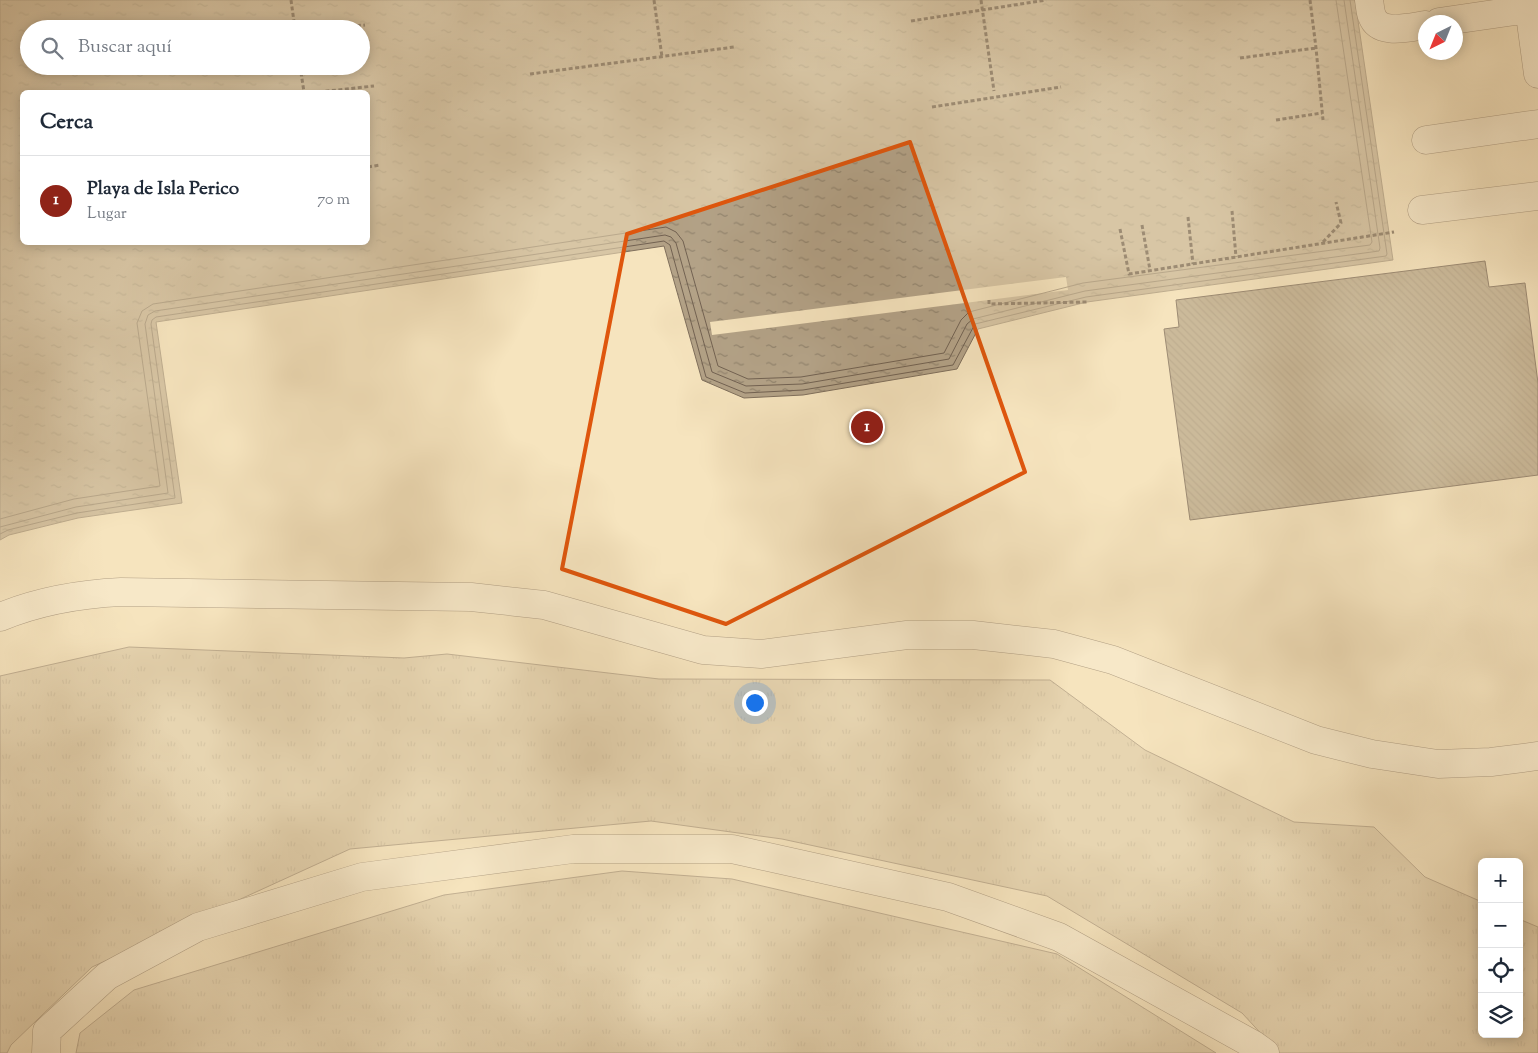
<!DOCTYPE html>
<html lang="es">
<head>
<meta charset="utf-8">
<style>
	body { margin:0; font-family:"Sorts Mill Goudy",serif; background:#f6f6f7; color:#1f2937 }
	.controls { position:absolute; right:15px; bottom:15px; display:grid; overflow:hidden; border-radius:8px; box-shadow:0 2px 12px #0003 }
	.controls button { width:45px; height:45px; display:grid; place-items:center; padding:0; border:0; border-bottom:1px solid #e0e1e3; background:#fff; color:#1f2937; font:25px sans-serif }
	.compass { position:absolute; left:1418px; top:15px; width:45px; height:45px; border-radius:50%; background:#fff; box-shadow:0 2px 12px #0003; rotate:223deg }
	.you { position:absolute; left:754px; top:702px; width:18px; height:18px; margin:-12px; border:4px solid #fff; border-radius:50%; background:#1a73e8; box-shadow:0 0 0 8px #1a73e833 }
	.badge { display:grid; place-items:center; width:32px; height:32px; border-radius:50%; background:#8f2418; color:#fff; font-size:16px; font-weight:700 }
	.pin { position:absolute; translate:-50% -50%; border:2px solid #fff; box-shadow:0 1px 5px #0006 }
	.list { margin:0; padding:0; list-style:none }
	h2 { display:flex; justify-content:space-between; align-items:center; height:65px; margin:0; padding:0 20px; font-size:21px }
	h2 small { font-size:16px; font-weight:400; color:#747a83 }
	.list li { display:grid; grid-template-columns:32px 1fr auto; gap:15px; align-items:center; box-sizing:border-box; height:90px; padding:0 20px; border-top:1px solid #e0e1e3 }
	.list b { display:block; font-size:19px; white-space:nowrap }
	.list p { margin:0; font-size:16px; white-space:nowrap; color:#747a83 }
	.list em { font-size:16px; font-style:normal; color:#747a83 }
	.icon { flex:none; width:28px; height:28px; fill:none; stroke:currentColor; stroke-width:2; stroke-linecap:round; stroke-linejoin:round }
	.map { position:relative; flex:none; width:1538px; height:1053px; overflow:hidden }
	.search { position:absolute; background:#fff; box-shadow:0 2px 12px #0003; left:20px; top:20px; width:350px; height:55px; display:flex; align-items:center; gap:12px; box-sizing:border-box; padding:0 18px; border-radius:28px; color:#747a83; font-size:19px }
	.panel { position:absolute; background:#fff; box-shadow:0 2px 12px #0003; left:20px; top:90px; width:350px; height:155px; border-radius:8px }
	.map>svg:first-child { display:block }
	.grass { fill:url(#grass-tufts); stroke:#84725f }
	.water { fill:url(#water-ripples); stroke:#7f6f5c; fill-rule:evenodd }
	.pier { fill:#f6e4be }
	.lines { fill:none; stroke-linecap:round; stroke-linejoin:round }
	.shore { stroke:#726252; stroke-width:1 }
	.building { fill:url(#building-back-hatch); stroke:#32221c }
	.minor-casing { stroke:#635244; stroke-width:29 }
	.path { stroke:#32221c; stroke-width:3; stroke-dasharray:4 2.5; stroke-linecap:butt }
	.minor { stroke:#f9edd5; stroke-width:28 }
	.marked { fill:none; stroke:#df560d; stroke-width:4; stroke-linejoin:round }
</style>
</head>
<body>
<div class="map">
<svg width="1538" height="1053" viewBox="0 0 1538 1053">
	<defs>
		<pattern id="grass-tufts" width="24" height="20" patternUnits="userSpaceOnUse" patternTransform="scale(1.25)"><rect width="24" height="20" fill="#d5c3a2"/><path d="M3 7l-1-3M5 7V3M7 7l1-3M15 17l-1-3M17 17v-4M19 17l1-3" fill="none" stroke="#b7a78b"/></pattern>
		<pattern id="water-ripples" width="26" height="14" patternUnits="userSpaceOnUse" patternTransform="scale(1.25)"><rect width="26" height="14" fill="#b3a287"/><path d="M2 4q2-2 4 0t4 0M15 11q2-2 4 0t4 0" fill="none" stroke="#92846e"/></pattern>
		<pattern id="building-back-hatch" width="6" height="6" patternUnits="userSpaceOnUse" patternTransform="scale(1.25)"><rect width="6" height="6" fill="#988770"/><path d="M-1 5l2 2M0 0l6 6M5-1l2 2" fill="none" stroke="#7d6e5b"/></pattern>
	</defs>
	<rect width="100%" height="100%" fill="#f6e4be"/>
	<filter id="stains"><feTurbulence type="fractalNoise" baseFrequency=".004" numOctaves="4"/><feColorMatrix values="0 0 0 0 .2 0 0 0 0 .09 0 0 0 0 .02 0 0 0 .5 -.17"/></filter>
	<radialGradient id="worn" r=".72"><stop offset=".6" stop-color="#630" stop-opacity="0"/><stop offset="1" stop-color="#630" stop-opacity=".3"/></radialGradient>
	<path class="grass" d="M129 647 404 658 447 654 659 679 1050 680 1145 750 1294 822 1374 827 1425 877 1482 902V1034H1519V919L1538 927V1053H1279L1242 1013 1047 896 782 839 651 821 350 849 92 967 11 1045 7 1053H0V676Z
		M622 871 732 879 1057 954 1216 1053H76L80 1033 134 990 444 895Z"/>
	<path class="water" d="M0 0H1355L1393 260 1087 302 978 329 957 369 803 395 744 398 702 380 664 246 156 322 182 503 78 518 9 535 0 540ZM29 29H361V66H29ZM22 92H368V242H22Z"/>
	<path class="pier" d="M1066 277 1068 290 712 335 710 322Z"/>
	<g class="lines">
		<path class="shore" d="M0 519 74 499 160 486 137 323 142 311 153 304 666 227 676 232 683 241 718 366 748 379 801 377 944 353 961 320 969 312 1083 283 1370 245 1372 242 1336 0
			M0 527 76 507 168 493 145 324 148 315 155 311 665 235 671 237 676 243 712 372 746 386 802 384 949 359 967 324 973 319 1085 291 1379 251 1380 248 1344 0
			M0 534 8 530 77 513 175 498 151 324 152 320 156 317 664 241 670 245 706 377 745 393 803 390 953 365 975 324 1086 297 1386 256 1387 254 1350 0"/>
	</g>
	<path class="building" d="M1485 261 1489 287 1525 283 1538 383V475L1190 520 1164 329 1179 327 1176 300Z"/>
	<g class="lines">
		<g class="minor-casing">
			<path id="minor" d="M1369 0C1370 5 1370 11 1372 16 1379 36 1410 27 1426 25
				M1528 0 1538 74
				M1439 22 1529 9
				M1426 140 1538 124
				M1422 210 1538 196
				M0 617C39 601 79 594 121 592L471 597 544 605 703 650 761 654 907 635H973L1054 644 1113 660 1316 740 1372 754 1438 764 1491 762 1538 756
				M46 1053 47 1031 107 976 198 927 362 877 573 849H732L948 897 1059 937 1254 1045 1265 1053"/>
		</g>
		<path class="path" d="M291 0 295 29
			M654 0 662 57
			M981 0 994 91
			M1310 0 1316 48 1323 120
			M911 21 1046 0
			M318 29 365 25
			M1240 58 1316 48
			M300 66 304 92
			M530 74 734 47
			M319 92 374 86
			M932 107 1061 87
			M1276 120 1322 113
			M368 167 380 165
			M1232 211 1236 257
			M1188 217 1193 264
			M1142 225 1150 270
			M1120 229 1129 274 1394 232
			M1323 242 1341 223 1336 202
			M989 300V304L1087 302"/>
		<use href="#minor" class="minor"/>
	</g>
	<path d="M0 0H1538V1053H0ZM910 142 1025 472 726 624 562 569 627 234Z" fill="#f6e4be" fill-opacity=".55" fill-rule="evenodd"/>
	<path class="marked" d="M910 142 1025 472 726 624 562 569 627 234Z"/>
	<rect width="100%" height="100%" filter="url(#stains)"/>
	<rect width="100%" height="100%" fill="url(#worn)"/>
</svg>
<div class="controls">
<button>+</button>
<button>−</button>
<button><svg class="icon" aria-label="locate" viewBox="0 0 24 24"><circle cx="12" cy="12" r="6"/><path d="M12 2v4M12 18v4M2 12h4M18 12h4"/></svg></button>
<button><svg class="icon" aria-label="layers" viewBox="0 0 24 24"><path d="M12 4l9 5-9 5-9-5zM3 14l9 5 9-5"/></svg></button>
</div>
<svg class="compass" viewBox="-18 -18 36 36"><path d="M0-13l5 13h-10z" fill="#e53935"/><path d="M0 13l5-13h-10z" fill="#747a83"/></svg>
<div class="you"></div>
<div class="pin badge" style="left:867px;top:427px">1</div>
<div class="search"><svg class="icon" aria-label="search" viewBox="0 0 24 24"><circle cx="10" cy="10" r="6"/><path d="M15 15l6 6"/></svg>Buscar aquí</div>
<section class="panel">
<h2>Cerca<small></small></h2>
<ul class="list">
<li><span class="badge">1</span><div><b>Playa de Isla Perico</b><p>Lugar</p></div><em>70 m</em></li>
</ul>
</section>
</div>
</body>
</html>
